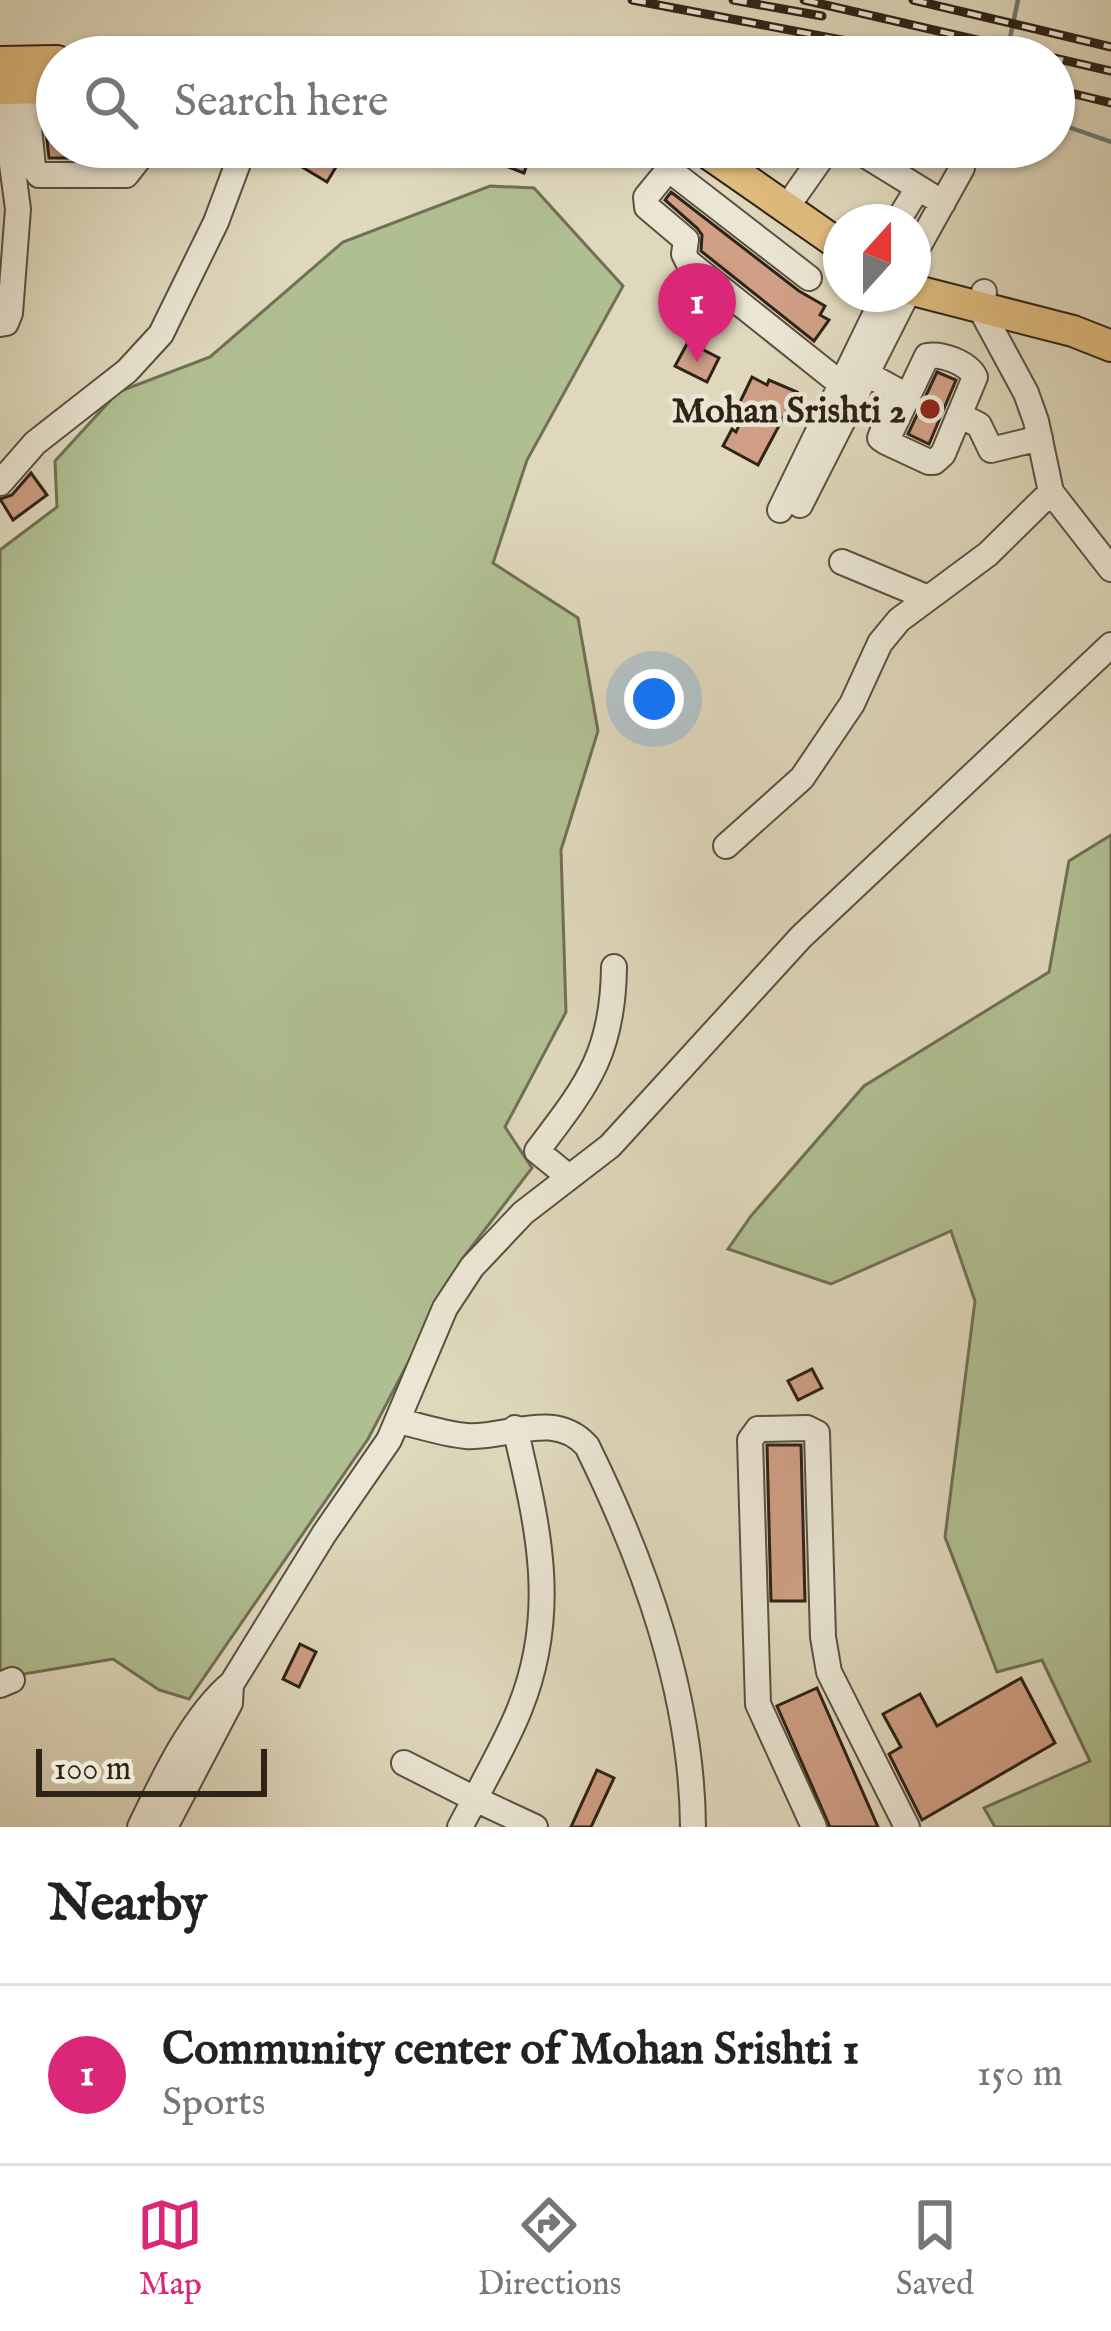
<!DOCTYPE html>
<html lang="en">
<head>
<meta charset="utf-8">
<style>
	body { margin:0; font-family:"IM FELL English",serif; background:#f6f6f6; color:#222 }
	.compass { position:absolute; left:823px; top:204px; width:108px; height:108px; border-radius:50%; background:#fff; box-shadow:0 3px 9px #0004; rotate:21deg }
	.scale { position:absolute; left:36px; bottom:30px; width:231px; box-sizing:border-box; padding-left:12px; border:6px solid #2f2217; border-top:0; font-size:33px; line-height:42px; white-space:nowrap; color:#2f2217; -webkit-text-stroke:9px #eae6d3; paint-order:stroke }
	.you { position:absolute; left:654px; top:699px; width:42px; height:42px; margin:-30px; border:9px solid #fff; border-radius:50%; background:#1a73e8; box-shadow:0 0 0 18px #1a73e833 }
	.badge { display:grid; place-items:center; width:78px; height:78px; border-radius:50%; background:#db2777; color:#fff; font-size:39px; font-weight:700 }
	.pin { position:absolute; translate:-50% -99px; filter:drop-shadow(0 3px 6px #0008) }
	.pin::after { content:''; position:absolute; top:63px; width:42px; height:36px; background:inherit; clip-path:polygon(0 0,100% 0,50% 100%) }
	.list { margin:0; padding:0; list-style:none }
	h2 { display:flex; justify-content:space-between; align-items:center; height:156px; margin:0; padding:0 48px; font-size:51px }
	h2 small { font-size:39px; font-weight:400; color:#767676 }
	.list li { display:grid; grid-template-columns:78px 1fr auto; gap:36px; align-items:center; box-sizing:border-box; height:180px; padding:0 48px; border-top:3px solid #e0e0e0 }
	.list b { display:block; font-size:45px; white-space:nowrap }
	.list p { margin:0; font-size:39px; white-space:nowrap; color:#767676 }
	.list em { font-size:39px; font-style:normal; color:#767676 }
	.icon { flex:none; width:66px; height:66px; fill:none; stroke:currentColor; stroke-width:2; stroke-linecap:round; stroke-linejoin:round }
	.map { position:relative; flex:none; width:1111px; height:1827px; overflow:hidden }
	.search { position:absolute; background:#fff; box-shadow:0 3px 9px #0004; left:36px; right:36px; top:36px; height:132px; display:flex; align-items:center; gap:30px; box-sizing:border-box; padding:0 42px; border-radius:66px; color:#767676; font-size:45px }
	.sheet { height:336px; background:#fff }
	nav { display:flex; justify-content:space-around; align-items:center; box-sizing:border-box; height:168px; border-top:3px solid #e0e0e0; background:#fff; font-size:33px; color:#767676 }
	nav a { display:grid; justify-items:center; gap:6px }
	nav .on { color:#db2777 }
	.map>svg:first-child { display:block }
	.green { fill:#b0bf92; stroke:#707054; stroke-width:3 }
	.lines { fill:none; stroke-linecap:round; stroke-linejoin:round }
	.stream { stroke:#6b7d73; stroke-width:4.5 }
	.building { fill:#d09f85; stroke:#2f2217; stroke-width:3 }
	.minor-casing { stroke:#5b5040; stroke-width:28 }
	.major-casing { stroke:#2f2217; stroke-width:34 }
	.minor { stroke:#eae6d3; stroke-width:24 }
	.major { stroke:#e0bc7e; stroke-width:30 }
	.rail-casing { stroke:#2f2217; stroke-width:9 }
	.rail { stroke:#eae6d3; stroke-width:4.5; stroke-dasharray:14; stroke-linecap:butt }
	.poi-dot { fill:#8f2418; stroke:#eae6d3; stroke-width:4.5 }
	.labels { text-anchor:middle; stroke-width:9; stroke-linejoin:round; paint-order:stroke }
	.poi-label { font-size:36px; font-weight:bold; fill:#2f2217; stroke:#eae6d3; text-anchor:end }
</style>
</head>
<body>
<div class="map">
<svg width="1111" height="1827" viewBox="0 0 1111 1827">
	<rect width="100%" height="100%" fill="#dfd8bc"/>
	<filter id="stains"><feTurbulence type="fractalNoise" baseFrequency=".00167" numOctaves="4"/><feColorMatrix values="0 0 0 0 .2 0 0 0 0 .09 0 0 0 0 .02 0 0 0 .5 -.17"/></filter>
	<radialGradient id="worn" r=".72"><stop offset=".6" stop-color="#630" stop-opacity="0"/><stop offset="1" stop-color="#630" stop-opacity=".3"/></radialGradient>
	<path class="green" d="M490 186 534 188 623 286 527 460 493 563 578 618 598 731 561 850 566 1012 505 1127 532 1168 463 1258 368 1439 189 1699 159 1690 113 1659 0 1678V550L57 507 55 461 118 392 210 357 343 242Z
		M1111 835V1827H995L984 1808 1090 1761 1042 1660 997 1672 945 1537 975 1301 951 1231 831 1284 728 1249 751 1216 864 1086 1049 972 1069 861Z"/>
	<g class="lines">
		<path class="stream" d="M1006 57 1018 0
			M1054 122 1111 142"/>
	</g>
	<path class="building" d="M44 113H57V147H127L118 158H49Z
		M294 147H348L327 182 287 158Z
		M455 147H533L524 173Z
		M671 192 799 291 825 306 820 315 829 320 814 341 701 251 702 235 697 228 665 200Z
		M688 342 719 358 707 382 675 366Z
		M937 372 956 380 929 444 908 434Z
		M752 377 767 385 769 380 797 392 758 465 723 446 732 429 736 432 747 408 739 404Z
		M31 473 47 495 13 520 0 499 12 495Z
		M812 1369 822 1388 798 1400 788 1381Z
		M767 1445H801L805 1601H771Z
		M300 1644 316 1652 299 1687 283 1679Z
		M1021 1678 1055 1743 922 1820 889 1754 901 1747 883 1714 920 1694 937 1726Z
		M817 1688 878 1827H830L777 1706Z
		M597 1770 614 1778 591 1827H571Z"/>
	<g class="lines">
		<g class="minor-casing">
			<path id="minor" d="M25 88 33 167 39 175H126L148 147
				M852 147 943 203
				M796 194 829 147
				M897 222 918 188
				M913 256 962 168
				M809 278 672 172 664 175 646 197 647 207 686 240 684 254 688 262 841 384 858 392
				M984 292 980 308 1026 393 1036 421 1051 492 1111 569
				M0 324 6 323 10 313 18 209 7 127V89
				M867 374 898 391 880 438 886 442 929 462H934L943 454 975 377C968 363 942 353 927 356L886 442
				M959 415 979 425 991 450 1040 438
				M0 483 35 443 127 371 161 334 216 222 244 147
				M800 505 907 294
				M780 510 885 294
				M842 562 926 597
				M726 846 802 778 852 704 880 643 899 620 988 554 1051 492
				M569 1177 537 1151C587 1085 613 1054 614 967
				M399 1421C420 1426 444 1434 466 1436 507 1439 554 1409 587 1446 645 1564 692 1695 693 1827
				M515 1428C538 1526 559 1611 520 1708 508 1739 490 1769 475 1799L535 1827
				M0 1685 12 1680
				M404 1763 475 1799 460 1827
				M140 1827C162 1781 193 1715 232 1683L324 1534 389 1440 445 1308 472 1267 523 1213 610 1146 801 937 1111 645
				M165 1827 230 1703 231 1685
				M814 1827 758 1704 750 1440 758 1429 807 1428 817 1433 823 1637 829 1672 907 1827"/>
		</g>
		<g class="major-casing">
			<path id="major" d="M0 62 57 61
				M0 89 57 88
				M699 147 841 246
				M913 290 1073 331 1111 346"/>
		</g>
		<use href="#minor" class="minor"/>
		<use href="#major" class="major"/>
		<g class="rail-casing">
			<path id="rail" d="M632 0 931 57
				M733 0 822 16
				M804 0 1111 71
				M913 0 1111 47
				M1054 89 1111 103"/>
		</g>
		<use href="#rail" class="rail"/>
	</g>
	<circle class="poi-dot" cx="930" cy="409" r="12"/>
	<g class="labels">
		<g class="poi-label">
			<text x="906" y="422">Mohan Srishti 2</text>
		</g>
	</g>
	<rect width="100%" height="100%" filter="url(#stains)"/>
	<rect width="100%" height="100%" fill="url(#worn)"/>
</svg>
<svg class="compass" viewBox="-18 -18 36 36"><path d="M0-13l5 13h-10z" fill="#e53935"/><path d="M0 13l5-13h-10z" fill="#767676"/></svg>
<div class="scale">100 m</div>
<div class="you"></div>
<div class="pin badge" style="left:697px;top:362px">1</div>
<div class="search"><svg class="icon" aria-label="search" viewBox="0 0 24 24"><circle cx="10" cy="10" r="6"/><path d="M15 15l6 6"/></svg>Search here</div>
</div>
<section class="sheet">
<h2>Nearby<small></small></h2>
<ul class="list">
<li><span class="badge">1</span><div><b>Community center of Mohan Srishti 1</b><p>Sports</p></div><em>150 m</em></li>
</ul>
</section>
<nav>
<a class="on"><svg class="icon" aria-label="map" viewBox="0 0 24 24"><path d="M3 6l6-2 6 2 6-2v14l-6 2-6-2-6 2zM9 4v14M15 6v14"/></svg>Map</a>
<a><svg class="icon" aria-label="directions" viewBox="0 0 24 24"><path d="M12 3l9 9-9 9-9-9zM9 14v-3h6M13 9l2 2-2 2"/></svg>Directions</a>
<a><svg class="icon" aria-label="saved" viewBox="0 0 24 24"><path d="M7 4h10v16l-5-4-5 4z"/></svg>Saved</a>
</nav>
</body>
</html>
